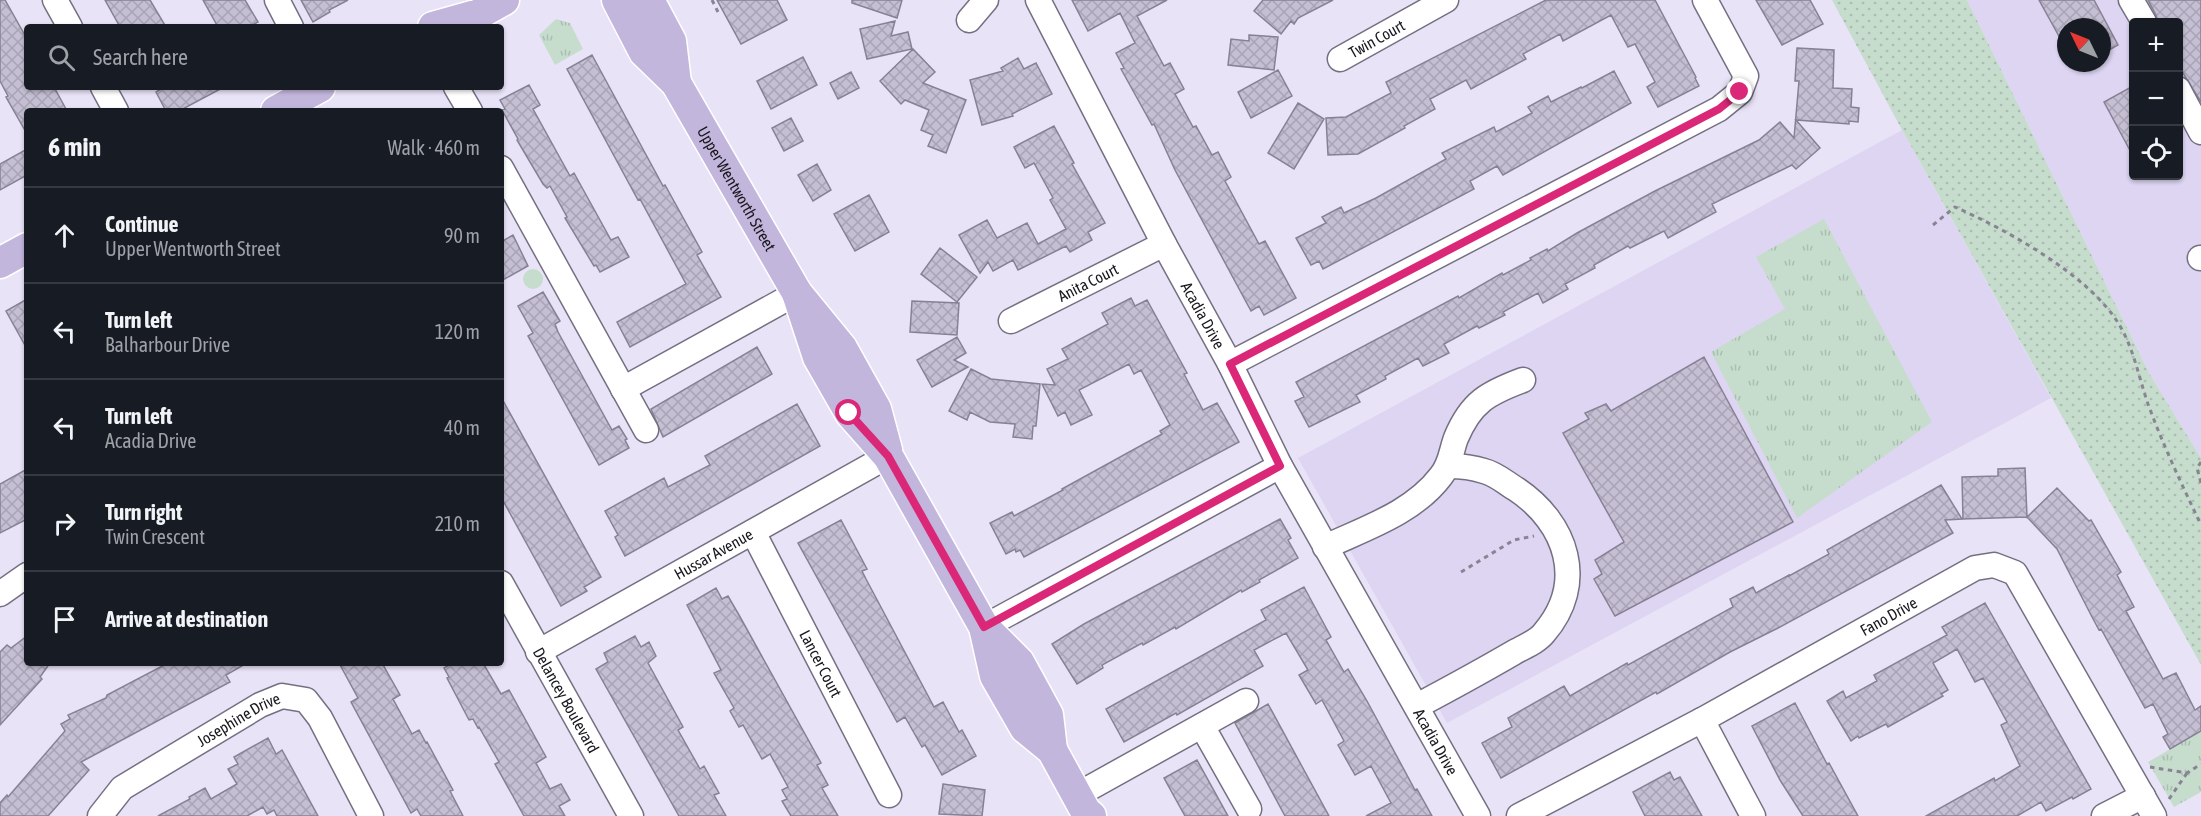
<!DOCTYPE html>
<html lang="en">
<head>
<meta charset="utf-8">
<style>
	body { margin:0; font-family:"Asap Condensed",sans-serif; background:#20242c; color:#f1f3f6 }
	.controls { position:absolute; right:18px; top:18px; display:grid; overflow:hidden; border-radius:6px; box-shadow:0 2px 4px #0004 }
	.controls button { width:54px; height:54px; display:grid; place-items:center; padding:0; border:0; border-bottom:2px solid #363941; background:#171b24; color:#f1f3f6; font:30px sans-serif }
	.compass { position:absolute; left:2057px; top:18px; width:54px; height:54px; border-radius:50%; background:#171b24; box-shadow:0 2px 4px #0004; rotate:313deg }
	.stop { position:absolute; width:18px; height:18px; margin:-14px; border:4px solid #db2777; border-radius:50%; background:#fff }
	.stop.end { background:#db2777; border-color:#fff; box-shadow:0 2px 6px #0008 }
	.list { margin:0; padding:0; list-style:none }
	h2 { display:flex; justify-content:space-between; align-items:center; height:78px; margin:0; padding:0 24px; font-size:26px }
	h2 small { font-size:20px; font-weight:400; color:#9ea1a6 }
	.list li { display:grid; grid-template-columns:39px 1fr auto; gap:18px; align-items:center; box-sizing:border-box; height:96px; padding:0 24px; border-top:2px solid #363941 }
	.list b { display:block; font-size:22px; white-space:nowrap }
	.list p { margin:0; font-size:20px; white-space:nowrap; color:#9ea1a6 }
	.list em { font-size:20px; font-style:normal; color:#9ea1a6 }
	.icon { flex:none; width:33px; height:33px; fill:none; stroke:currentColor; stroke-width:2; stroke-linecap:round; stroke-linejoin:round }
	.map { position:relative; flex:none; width:2201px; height:816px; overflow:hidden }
	.search { position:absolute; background:#171b24; box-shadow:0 2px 4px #0004; left:24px; top:24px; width:480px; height:66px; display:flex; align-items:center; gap:15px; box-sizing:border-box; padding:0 21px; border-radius:6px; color:#9ea1a6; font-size:22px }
	.panel { position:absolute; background:#171b24; box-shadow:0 2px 4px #0004; left:24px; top:108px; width:480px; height:558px; border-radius:6px }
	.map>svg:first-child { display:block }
	.built { fill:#ddd5f2; fill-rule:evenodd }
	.grass { fill:url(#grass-dots) }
	.park { fill:url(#park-tufts) }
	.building { fill:url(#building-cross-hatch); stroke:#878195; stroke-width:1.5 }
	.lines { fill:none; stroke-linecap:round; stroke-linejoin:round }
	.minor-casing { stroke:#756f82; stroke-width:27 }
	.major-casing { stroke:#fff; stroke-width:33 }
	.path { stroke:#888492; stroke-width:3; stroke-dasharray:4.5 4.5; stroke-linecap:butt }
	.minor { stroke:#fff; stroke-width:24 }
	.major { stroke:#c3b6dc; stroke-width:30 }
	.route { stroke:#db2777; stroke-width:8 }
	.labels { text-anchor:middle; stroke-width:4.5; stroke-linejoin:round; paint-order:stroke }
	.street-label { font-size:16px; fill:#19171e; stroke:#e9e3f8 }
</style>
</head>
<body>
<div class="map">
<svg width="2201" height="816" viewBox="0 0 2201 816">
	<defs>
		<pattern id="grass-dots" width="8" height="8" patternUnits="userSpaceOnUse" patternTransform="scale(1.5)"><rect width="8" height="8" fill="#c6ddce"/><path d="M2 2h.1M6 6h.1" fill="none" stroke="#aabdb0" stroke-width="1.8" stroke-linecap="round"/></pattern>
		<pattern id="park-tufts" width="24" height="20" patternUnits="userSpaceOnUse" patternTransform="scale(1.5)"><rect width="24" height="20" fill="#c6ddce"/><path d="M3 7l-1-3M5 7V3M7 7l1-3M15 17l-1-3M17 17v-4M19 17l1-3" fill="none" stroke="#aabdb0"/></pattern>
		<pattern id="building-cross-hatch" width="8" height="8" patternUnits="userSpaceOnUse" patternTransform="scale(1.5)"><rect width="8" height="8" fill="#c5bfd3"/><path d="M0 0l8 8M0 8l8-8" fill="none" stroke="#a9a3b5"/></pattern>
	</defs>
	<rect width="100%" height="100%" fill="#e9e3f8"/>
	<path class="built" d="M1967 0H2201V458L2149 373ZM2134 22H2178V176H2134ZM2066 27H2102V63H2066Z
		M1902 130 2051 398 1447 723 1298 458Z"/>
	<path class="grass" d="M1832 0H1967L2149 373 2201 458V665L1902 130Z"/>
	<path class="park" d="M556 19 570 23 583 49 555 65 539 35Z
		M1824 219 1932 422 1797 518 1711 352 1785 309 1756 257Z
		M523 279a10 10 0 1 1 20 0a10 10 0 1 1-20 0Z
		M2201 731V792L2174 807 2148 762Z"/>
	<path class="building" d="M0 0H5L27 39V87H54L67 111H27V134L6 97 8 96 0 81Z
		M105 0H150L166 27H120Z
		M203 0H245L258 22 249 27H218Z
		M301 0H348L329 10 330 12 313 22Z
		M717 0H777L787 20 741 44Z
		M852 0H902L897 18 852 3Z
		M1072 0H1167L1137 16 1164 66 1170 63 1184 89 1175 94 1193 127 1196 126 1212 155 1218 152 1231 177 1225 181 1259 244 1265 241 1296 298 1264 315 1259 306 1251 311 1175 170 1154 124 1152 125 1121 69 1124 68 1116 53 1135 43 1120 13 1088 31Z
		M1263 0H1333L1298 18 1294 24 1291 21 1281 34 1254 11Z
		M1546 0H1655L1696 77 1695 78 1699 86 1658 107 1647 87 1655 82 1635 44 1628 47 1611 15 1563 41 1560 34 1523 54 1526 59 1471 89 1466 80 1430 99 1435 109 1404 126 1405 128 1358 154 1328 155 1326 118 1346 117 1391 93 1386 82Z
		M1756 0H1810L1823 24 1782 45Z
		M2039 0H2094L2118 45 2102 54V27H2066V49Z
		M2148 0H2201V102L2178 65V22H2158L2156 15Z
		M895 21 891 36 908 32 912 49 867 59 860 29Z
		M1249 35 1278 37 1274 70 1228 65 1231 39 1249 41Z
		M1797 48 1834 50 1833 88 1852 89 1851 107 1859 108 1858 122 1849 121V124L1796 120 1820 148 1796 169 1792 165 1712 204 1716 212 1668 238 1664 231 1630 248 1628 246 1594 265 1595 268 1565 284 1568 289 1543 303 1538 293 1503 312 1505 315 1479 328 1477 326 1444 344 1449 353 1423 366 1418 358 1385 376 1386 379 1356 395 1360 402 1309 427 1295 401 1304 397 1296 382 1458 296 1459 298 1502 273 1503 275 1531 260 1530 258 1547 249 1548 251 1577 233 1655 191 1759 140 1780 122 1794 138 1799 81H1795Z
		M913 49 935 72 923 83 966 100 946 153 928 146 933 135 921 130 929 110 905 100 901 104 880 81Z
		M592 55 663 186 665 185 702 252 697 255 721 297 630 347 617 322 686 284 640 199 638 200 567 69Z
		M803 57 817 85 771 109 757 81Z
		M1018 58 1024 69 1036 63 1052 94 1012 114 1013 116 982 125 970 80 1003 71 1001 68Z
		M1278 70 1292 96 1251 118 1238 92Z
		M1614 71 1631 103 1503 175 1497 166 1470 181 1474 189 1323 269 1319 261 1311 265 1296 238 1326 223 1322 217 1341 207 1344 213 1376 198 1446 159 1442 153 1494 127 1496 132 1532 113 1528 107 1548 96 1551 102 1581 87 1582 88Z
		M851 72 859 88 838 99 830 83Z
		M529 85 540 105 533 109 570 176 574 173 611 240 618 237 629 257 600 272 596 265 594 266 565 218 567 217 550 186 547 188 543 184 517 140 518 139 502 110 505 109 500 100Z
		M2133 86V156L2104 102Z
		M164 87H224L179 111H166L156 92Z
		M1298 103 1324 119 1294 169 1268 153Z
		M791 118 803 141 784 151 772 128Z
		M1054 126 1074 163 1072 164 1105 223 1088 232 1092 240 1070 252 1066 246 1018 270 1013 260 993 271 988 262 980 273 959 235 987 220 997 238 1027 223 1038 244 1066 229 1050 200 1053 198 1034 163 1025 168 1014 147Z
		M27 149V175L0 190V164Z
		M817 164 831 190 813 201 798 175Z
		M869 195 889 232 855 251 834 214Z
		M513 235 528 266 501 281V242Z
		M940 248 977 277 957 302 921 274Z
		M543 292 560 321 555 324 558 332 612 430 619 426 627 439 625 440 629 448 599 465 528 336 533 333 518 306Z
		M1131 298 1135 306 1147 300 1187 373 1184 374 1203 410 1217 403 1239 442 1024 557 1020 550 1016 552 1015 549 1006 554 990 523 1012 512 1014 516 1063 490 1062 489 1162 434 1160 431 1170 425 1141 370 1134 374 1129 364 1079 390 1092 415 1071 425 1065 412 1058 416 1042 384 1055 385 1047 369 1068 359 1062 349 1108 324 1102 313Z
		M27 299V349L6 311Z
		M912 301 959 303 957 335 910 332Z
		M957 337 966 353 954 360 968 367 932 387 917 360Z
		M757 347 772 374 663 437 651 409Z
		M1704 357 1793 522 1615 616 1594 579 1602 574 1595 560 1624 542 1563 433 1589 419 1585 413 1606 404 1611 411Z
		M971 369 991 379 1040 384 1036 426H1033L1032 439 1013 437 1015 424 990 422 970 412 967 420 949 411Z
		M501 397 601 577 584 587 587 591 561 606 501 497Z
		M797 404 820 446 625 556 615 537 618 535 605 511 664 478 668 487 710 465 705 456Z
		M2025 468 2027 517 2057 488 2089 521 2091 520 2121 572 2117 575 2134 607 2126 611 2163 679 2176 673 2195 710 2201 706V731L2170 749 2163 737 2168 734 2153 704 2145 708 2101 629 2099 630 2091 615 2057 549 2027 517 1963 519 1962 477 1998 476V469Z
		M27 469V519L0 533V484Z
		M1941 485 1962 519 1945 520 1953 533 1778 628 1730 652 1657 694 1656 692 1501 778 1482 743 1512 727 1508 718 1564 686 1570 696 1627 663 1628 665 1733 607 1730 599 1736 596 1753 587 1756 593 1789 575V576L1829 554 1827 550Z
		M1280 519 1291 538 1288 540 1298 558 1259 580 1260 582 1242 592 1241 590 1176 629 1175 627 1143 645 1142 643 1102 665 1103 668 1077 684 1052 644 1084 624Z
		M841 520 867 569 862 571 866 579 934 707 943 702 959 732 962 730 976 756 942 775 925 745 922 747 905 717 897 722 798 543Z
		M1304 587 1331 637 1326 640 1344 672 1348 669 1367 701 1415 790 1417 789 1432 816H1366L1391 803 1371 766 1355 775 1338 745 1344 741 1322 700 1316 704 1299 675 1308 670 1286 633 1254 650 1263 666 1177 715 1176 713 1124 742 1106 709 1266 620 1261 610Z
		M716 588 722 599 728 596 739 615 821 763 817 765 828 785 822 788 838 816H791L782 801 787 799 782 790 788 787 770 754 762 759 743 725 739 727 730 711 734 708 714 673 721 670 687 605Z
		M1985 603 2091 789 2073 799 2072 797 2046 811 2041 802 2017 816H1926L1994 778 1995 781 2020 766 2001 725 2007 722 1983 678 1975 682 1957 649 1933 663 1948 690 1941 694 1943 696 1888 727 1886 724 1859 738 1858 736 1851 741 1827 701 1843 691 1846 698 1877 681 1874 675 1947 635 1942 627Z
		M27 636V663H50L40 677 42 679 0 725V652L7 645 11 648Z
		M635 636 641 647 649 642 656 656 648 663 683 727 678 730 700 769 704 766 719 793 714 795 726 816H679L596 669 608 662 604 653Z
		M168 663H247L226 675 230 682 81 762 89 770 48 816H0V803L7 795 8 797 65 731 61 724 70 719 68 715 106 698 107 695Z
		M339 663H382L400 695 393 699 412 734 419 730 426 743 427 742 453 790 450 791 463 816H421L417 809 411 813 351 702 358 698Z
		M452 663H483L501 694 509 690 546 757 536 763 550 789 561 784 570 800 559 806 565 816H524L495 764 499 762 479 727 478 728 473 719 469 720 447 678 449 677 444 668Z
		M1795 703 1827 764 1829 763 1858 816H1803L1780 780 1752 726Z
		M1268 704 1329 816H1285L1235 723Z
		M268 738 276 754 282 750 318 816H277L274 810 267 814 263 807 247 816H158L190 799 189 797 205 788 211 799 237 784 228 769 238 764 234 757Z
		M1197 760 1228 816H1185L1164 778Z
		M1670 772 1674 780 1680 777 1702 816H1645L1633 792Z
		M943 784 985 790 982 816 939 814Z"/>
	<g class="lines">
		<g class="minor-casing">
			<g id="minor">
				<path d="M55 0 70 27"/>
				<path d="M277 0 291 27"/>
				<path id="s1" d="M1038 0 1164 244 1230 364 1280 466 1478 816"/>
				<path d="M2131 0 2144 22"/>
				<path d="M969 20 986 0"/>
				<path id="s2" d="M1340 59 1446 0"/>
				<path d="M103 87 116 111"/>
				<path d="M456 87 470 111"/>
				<path d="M2178 89 2201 132"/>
				<path d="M501 168 646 430"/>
				<path d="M2200 258H2201"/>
				<path id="s3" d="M1011 321 1164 244"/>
				<path d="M1230 364 1719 109 1740 92 1746 76 1705 0"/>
				<path d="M623 389 797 293"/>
				<path id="s4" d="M753 532 889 795"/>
				<path d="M1325 547C1366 528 1413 513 1441 476 1451 464 1451 451 1456 438 1471 402 1488 393 1523 380"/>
				<path id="s5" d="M501 583 631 816"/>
				<path d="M0 594 27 575"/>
				<path d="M984 627 1280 466"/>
				<path id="s6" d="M538 652 888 456"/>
				<path d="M1417 706C1449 689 1482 671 1513 653 1523 647 1537 642 1544 633 1587 583 1567 523 1516 489 1506 483 1496 474 1484 471 1472 467 1461 466 1448 466"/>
				<path d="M1702 720 1753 816"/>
				<path d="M1202 726 1249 809"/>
				<path d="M1077 795 1246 701"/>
				<path id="s7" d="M100 816 122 788 260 705 282 696 306 700 320 718 371 816"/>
				<path id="s8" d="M1519 816 1702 720 1975 568 1994 565 2015 573 2154 816"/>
				<path d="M2104 816 2143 796"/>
			</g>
		</g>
		<g class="major-casing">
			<g id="major">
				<path id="s9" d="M617 0 644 52 676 83 797 293 842 348 876 409 887 450"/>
				<path d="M649 0 671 41 676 83"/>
				<path d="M433 27 479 14 504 0"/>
				<path d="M276 111 320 87"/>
				<path d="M0 263 27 248"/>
				<path d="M797 293 818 357 850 413 888 456 984 627 995 676 1025 728 1052 750 1086 812 1091 816"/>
				<path d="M984 627 1019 662 1048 715 1052 750"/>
			</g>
		</g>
		<path class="path" d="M712 0 718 12
			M1933 225 1955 207C2007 230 2091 276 2120 326 2134 350 2139 378 2148 404 2163 445 2182 485 2201 525
			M2201 462 2197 468 2201 483
			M1461 572 1514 540 1534 536
			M2150 767 2187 773 2201 764
			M2169 799 2187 773"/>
		<use href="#minor" class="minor"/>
		<use href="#major" class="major"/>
	</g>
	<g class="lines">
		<path class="route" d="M849 413 888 456 984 627 1280 466 1230 364 1719 109 1740 92"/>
	</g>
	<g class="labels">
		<g class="street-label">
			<text dy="6" stroke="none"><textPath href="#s2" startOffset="42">Twin Court</textPath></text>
			<text dy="6" stroke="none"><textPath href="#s9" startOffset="225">Upper Wentworth Street</textPath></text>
			<text dy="6" stroke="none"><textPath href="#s3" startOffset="86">Anita Court</textPath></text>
			<text dy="6" stroke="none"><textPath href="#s1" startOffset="356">Acadia Drive</textPath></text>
			<text dy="6" stroke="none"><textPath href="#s6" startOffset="201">Hussar Avenue</textPath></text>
			<text dy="6" stroke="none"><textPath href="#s8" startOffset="420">Fano Drive</textPath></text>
			<text dy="6" stroke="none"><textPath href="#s4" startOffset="148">Lancer Court</textPath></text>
			<text dy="6" stroke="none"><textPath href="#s5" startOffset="134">Delancey Boulevard</textPath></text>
			<text dy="6" stroke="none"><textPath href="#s7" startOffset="171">Josephine Drive</textPath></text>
			<text dy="6" stroke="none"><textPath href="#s1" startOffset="842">Acadia Drive</textPath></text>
		</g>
	</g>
</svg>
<div class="controls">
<button>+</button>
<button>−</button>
<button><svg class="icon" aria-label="locate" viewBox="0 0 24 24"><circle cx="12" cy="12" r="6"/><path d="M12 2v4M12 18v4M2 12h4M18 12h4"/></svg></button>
</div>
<svg class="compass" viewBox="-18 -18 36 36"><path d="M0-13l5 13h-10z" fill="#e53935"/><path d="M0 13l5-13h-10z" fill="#9ea1a6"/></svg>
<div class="stop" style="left:849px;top:413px"></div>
<div class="stop end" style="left:1740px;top:92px"></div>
<div class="search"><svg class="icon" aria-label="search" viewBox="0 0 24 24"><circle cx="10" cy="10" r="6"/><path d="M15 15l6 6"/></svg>Search here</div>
<section class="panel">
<h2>6 min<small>Walk · 460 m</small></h2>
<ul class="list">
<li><svg class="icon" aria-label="ahead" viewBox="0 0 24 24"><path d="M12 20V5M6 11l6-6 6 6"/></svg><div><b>Continue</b><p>Upper Wentworth Street</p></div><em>90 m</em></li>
<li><svg class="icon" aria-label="left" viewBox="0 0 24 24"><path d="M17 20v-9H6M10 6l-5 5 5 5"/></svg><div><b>Turn left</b><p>Balharbour Drive</p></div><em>120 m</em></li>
<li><svg class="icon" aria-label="left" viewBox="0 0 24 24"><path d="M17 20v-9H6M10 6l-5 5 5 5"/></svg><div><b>Turn left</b><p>Acadia Drive</p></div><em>40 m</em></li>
<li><svg class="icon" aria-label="right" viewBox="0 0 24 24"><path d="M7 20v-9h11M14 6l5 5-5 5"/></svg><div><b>Turn right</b><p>Twin Crescent</p></div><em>210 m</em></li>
<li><svg class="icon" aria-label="arrive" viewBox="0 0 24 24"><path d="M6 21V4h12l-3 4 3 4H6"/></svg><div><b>Arrive at destination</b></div></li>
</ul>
</section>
</div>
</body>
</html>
